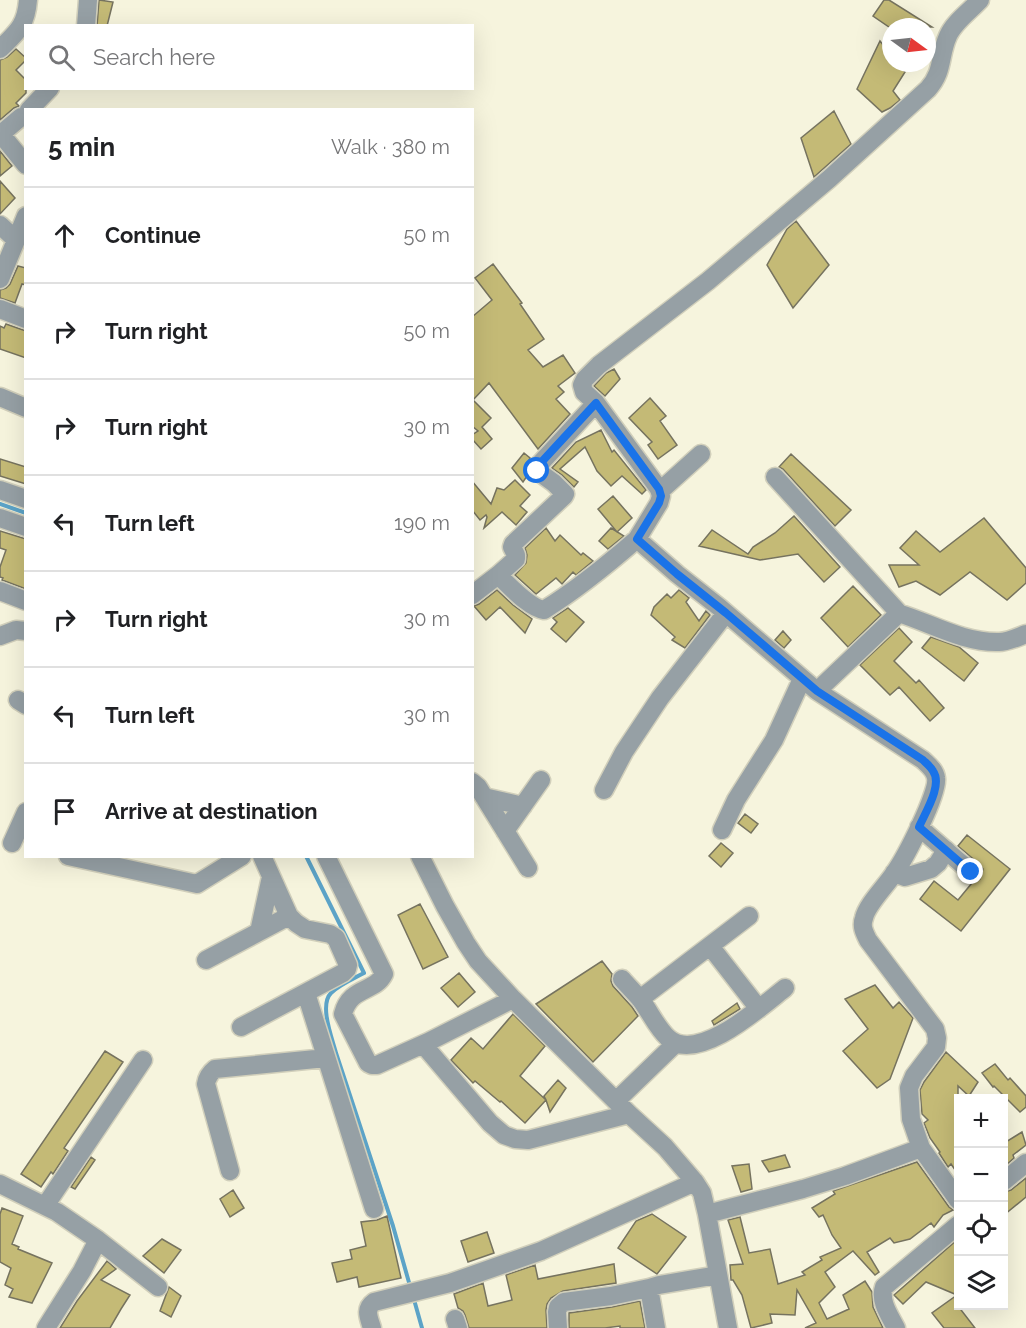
<!DOCTYPE html>
<html lang="en">
<head>
<meta charset="utf-8">
<style>
	body { margin:0; font-family:Raleway,sans-serif; background:#f6f6f6; color:#202124 }
	.controls { position:absolute; right:18px; bottom:18px; display:grid; overflow:hidden; border-radius:0px; box-shadow:0 6px 24px #0002 }
	.controls button { width:54px; height:54px; display:grid; place-items:center; padding:0; border:0; border-bottom:2px solid #e0e0e0; background:#fff; color:#202124; font:30px sans-serif }
	.compass { position:absolute; left:882px; top:18px; width:54px; height:54px; border-radius:50%; background:#fff; box-shadow:0 6px 24px #0002; rotate:105deg }
	.stop { position:absolute; width:18px; height:18px; margin:-14px; border:4px solid #1a73e8; border-radius:50%; background:#fff }
	.stop.end { background:#1a73e8; border-color:#fff; box-shadow:0 2px 6px #0008 }
	.list { margin:0; padding:0; list-style:none }
	h2 { display:flex; justify-content:space-between; align-items:center; height:78px; margin:0; padding:0 24px; font-size:26px }
	h2 small { font-size:20px; font-weight:400; color:#757577 }
	.list li { display:grid; grid-template-columns:39px 1fr auto; gap:18px; align-items:center; box-sizing:border-box; height:96px; padding:0 24px; border-top:2px solid #e0e0e0 }
	.list b { display:block; font-size:22px; white-space:nowrap }
	.list em { font-size:20px; font-style:normal; color:#757577 }
	.icon { flex:none; width:33px; height:33px; fill:none; stroke:currentColor; stroke-width:2; stroke-linecap:round; stroke-linejoin:round }
	.map { position:relative; flex:none; width:1026px; height:1328px; overflow:hidden }
	.search { position:absolute; background:#fff; box-shadow:0 6px 24px #0002; left:24px; top:24px; width:450px; height:66px; display:flex; align-items:center; gap:15px; box-sizing:border-box; padding:0 21px; border-radius:0px; color:#757577; font-size:22px }
	.panel { position:absolute; background:#fff; box-shadow:0 6px 24px #0002; left:24px; top:108px; width:450px; height:750px; border-radius:0px }
	.map>svg:first-child { display:block }
	.lines { fill:none; stroke-linecap:round; stroke-linejoin:round }
	.stream { stroke:#5ca3c7; stroke-width:4 }
	.building { fill:#c4ba76; stroke:#76735f; stroke-width:1.5 }
	.minor-casing { stroke:#d1cfbb; stroke-width:21 }
	.minor { stroke:#96a0a5; stroke-width:18 }
	.route { stroke:#1a73e8; stroke-width:8 }
</style>
</head>
<body>
<div class="map">
<svg width="1026" height="1328" viewBox="0 0 1026 1328">
	<rect width="100%" height="100%" fill="#f6f4dd"/>
	<g class="lines">
		<path class="stream" d="M0 504 26 513
			M306 856 364 973C353 979 340 984 331 993 319 1005 332 1038 336 1053L393 1226 410 1286
			M413 1296 422 1328"/>
	</g>
	<path class="building" d="M99 0 113 2 107 26H97Z
		M884 0H889L932 27H889L873 16Z
		M880 41 891 55V63H898L905 72 893 91 900 100 890 108 882 112 857 89Z
		M16 49 26 58V60L16 70 26 80V93L16 103 19 106 14 108 0 120V60L7 57Z
		M834 111 851 144 814 177 801 138Z
		M0 151 12 166 0 176Z
		M0 181 15 198 0 214Z
		M796 221 829 265 793 308 767 265 787 229Z
		M493 264 522 303 520 304 544 339 528 350 543 367 563 355 575 373 558 386 564 392 556 399 570 414 538 449 489 383 473 400 491 418 482 427 492 439 481 449 472 439V435L478 431 472 426V317L492 300 475 278Z
		M18 266 26 268V285L22 284 15 303 0 298V290L6 288 10 284Z
		M6 324 26 331V358L0 349V326L4 328Z
		M614 369 620 379 605 396 594 386 606 373Z
		M650 398 666 416 660 421 677 445 658 459 648 445 652 442 629 418Z
		M601 430 612 452 614 450 646 490 642 494 622 476 611 486 597 471 585 447 560 469 578 482 574 487 562 475 552 468 576 442Z
		M524 453 530 458 525 468 527 476 523 482 512 468Z
		M791 454 851 510 835 526 783 469 779 467Z
		M0 459 26 467V484L0 476Z
		M515 480 530 495 520 506 527 512 516 525 502 512 484 528 487 517 486 515 480 520 472 510V481L491 504 497 488 504 490Z
		M613 496 632 518 617 532 598 509Z
		M794 516 840 567 824 582 798 554 760 560 699 546 712 530 748 554 753 547 775 533Z
		M984 518 1026 568V583L1007 600 970 572 940 595 916 581 899 587 889 565H919L900 548 916 531 940 552Z
		M546 528 555 541 560 535 581 555 583 553 593 561 576 575 573 572 562 584 556 578 536 594 515 575 526 563 527 555 525 548Z
		M611 528 624 536 608 549 599 541Z
		M0 531 26 539V589L2 580 3 578 0 577V567L6 550 0 548Z
		M853 586 881 615 848 647 821 618Z
		M497 590 513 605 532 619 525 633 500 607 486 620 474 606 479 604Z
		M679 590 689 598 686 602 699 621 706 611 710 615 685 648 672 640 675 637 651 615 654 607 667 594 671 598Z
		M568 608 584 622 566 642 551 629 557 622 553 618Z
		M899 628 912 642 894 661 916 683 919 680 944 708 930 721 899 687 890 695 860 665Z
		M783 631 791 640 784 648 775 640Z
		M931 637 959 647 978 663 964 681 922 648Z
		M745 814 758 824 751 833 738 823Z
		M967 835 1010 869 961 931 920 899 934 881 958 900 972 883 975 882 980 879 983 869 978 863 958 846Z
		M721 843 733 853 721 867 709 856Z
		M420 904 448 957 423 969 398 915Z
		M602 961 612 974 611 981 613 986 632 1007 638 1016 593 1062 536 1004Z
		M459 973 475 992 458 1007 441 988Z
		M875 985 893 1008 899 1002 913 1018 890 1079 877 1088 843 1051 868 1029 845 999Z
		M737 1003 740 1009 714 1025 712 1021Z
		M513 1014 545 1046 520 1076 546 1100 544 1096 558 1080 566 1088 550 1112 546 1100 525 1123 501 1101 500 1102 475 1081 473 1083 451 1060 471 1038 483 1049Z
		M105 1051 123 1062 64 1148 68 1151 53 1174 51 1172 41 1187 21 1174Z
		M946 1052 978 1082 969 1096 958 1086V1174L951 1164 948 1167 939 1153 940 1152 930 1138 924 1123 928 1120 922 1114 920 1090 924 1082Z
		M995 1064 1008 1080 1010 1078 1026 1096V1107L1020 1112 994 1086 993 1087 982 1073Z
		M1022 1132 1026 1145 1013 1155 1014 1158 1004 1167V1138L1006 1142Z
		M785 1155 790 1167 769 1172 762 1161Z
		M91 1157 95 1160 75 1189 71 1187Z
		M917 1162 949 1207 953 1210 943 1215 934 1227 931 1223 910 1239 894 1243 890 1238 867 1252 879 1272 875 1275 853 1251 825 1272 835 1287 819 1303 827 1319 849 1309 843 1295 865 1281 872 1292 873 1307 883 1328H805L816 1323 797 1290 795 1315 770 1314 772 1323 751 1328 742 1295 733 1280H731L730 1265 743 1264 728 1220 740 1217 749 1253 770 1249 778 1284 805 1275 802 1272 822 1260 820 1257 841 1248 832 1235 823 1215 819 1217 812 1208 835 1194 833 1191Z
		M749 1164 752 1189 741 1192 732 1166Z
		M1026 1178V1197L1004 1215V1192L1011 1190Z
		M233 1190 244 1208 230 1217 220 1199Z
		M2 1208 23 1216 12 1244 19 1247 18 1249 52 1263 32 1303 9 1297 13 1289 5 1285 11 1268 0 1262V1214Z
		M652 1214 686 1237 657 1274 618 1248 636 1221Z
		M387 1216 401 1278 359 1287 357 1277 337 1282 332 1263 352 1259 350 1250 366 1246 361 1222 377 1220Z
		M487 1232 494 1253 468 1262 461 1241Z
		M162 1239 181 1250 164 1273 143 1256Z
		M958 1239V1306L975 1328H944L932 1313 957 1295 926 1282 903 1304 894 1295Z
		M107 1261 116 1269 101 1280 130 1295 121 1309 110 1328H60L77 1301Z
		M614 1264 616 1283 563 1291 551 1298 547 1304 546 1310 547 1328H469L465 1315 463 1311 458 1308 454 1294 483 1283 488 1306 512 1300 506 1275 535 1265 538 1279Z
		M169 1287 181 1296 171 1317 160 1311Z
		M640 1301 645 1328H620V1326L605 1328H569V1313L612 1307Z"/>
	<g class="lines">
		<g class="minor-casing">
			<path id="minor" d="M86 26 88 0
				M0 49C17 32 26 26 28 0
				M29 110 50 88
				M0 133 26 165
				M1 134 21 117
				M0 225 16 240
				M0 279 26 216
				M0 309 26 319
				M0 397 26 408
				M775 477 898 612V613L894 618 817 691
				M0 490 26 499
				M660 491 701 454
				M0 518 26 527
				M498 575C510 586 529 608 544 610 578 589 607 565 637 539
				M0 591 26 601
				M472 595 498 575 516 559V555L512 547 513 544 564 496 565 494 554 483 536 470V468L596 403
				M898 613C931 623 963 643 999 642 1008 642 1018 637 1026 634
				M0 636 16 630 26 631
				M18 700 26 705
				M472 782 478 787 528 868
				M604 790 624 752 660 698 726 613
				M484 797 523 806
				M919 827 971 872
				M722 830 736 800 774 740 802 679
				M505 831 541 780
				M12 843 26 812
				M68 856 197 884 242 856
				M326 856 384 974C375 993 350 986 343 1014L368 1063 372 1065H377L428 1042
				M420 856 445 906 466 943 478 961 513 999 629 1114 665 1147 695 1182 702 1193 707 1214 728 1328
				M894 873 905 877 931 869 938 863 946 850
				M259 932 271 877
				M710 946 759 1009
				M206 960 289 916
				M622 979C628 986 635 993 641 1000 650 1012 657 1028 668 1038 697 1065 762 1006 785 988
				M306 993 374 1209
				M513 999 428 1042 427 1049 490 1123 504 1135 515 1139 528 1140 629 1114
				M640 999 749 916
				M241 1027 343 973 347 969 348 965 336 938 330 934 305 929 296 923 289 916 262 856
				M616 1101 676 1043
				M230 1171 206 1084C207 1077 210 1073 215 1069L326 1058
				M1004 1181 1026 1163
				M0 1184 57 1212 98 1240 82 1271 46 1328
				M958 1200 921 1148 911 1119 909 1088 914 1076 936 1047 937 1038 935 1029 868 940C864 932 861 926 864 918 867 904 887 885 895 872 905 858 939 793 936 778 935 770 928 765 923 760L817 691 719 607 677 574 637 539 659 503 661 496 659 489 596 403 584 392 582 385 585 379 599 365 708 281 829 179 928 89C944 71 939 56 948 36 954 22 970 11 980 0
				M45 1206 143 1060
				M707 1214 803 1189 845 1176 921 1148
				M98 1240 158 1287
				M455 1319 458 1328
				M372 1328C369 1318 364 1309 374 1302L450 1283 541 1251 695 1182
				M558 1328 557 1312 558 1307 564 1302 611 1296 649 1288
				M656 1328 649 1288 659 1285 718 1275
				M896 1328C890 1316 879 1301 884 1287L958 1225"/>
		</g>
		<use href="#minor" class="minor"/>
	</g>
	<g class="lines">
		<path class="route" d="M537 471 536 468 596 403 659 489 661 496 659 503 637 539 677 574 726 613 817 691 923 760C926 763 931 767 933 771 943 785 925 813 919 827L971 872"/>
	</g>
</svg>
<div class="controls">
<button>+</button>
<button>−</button>
<button><svg class="icon" aria-label="locate" viewBox="0 0 24 24"><circle cx="12" cy="12" r="6"/><path d="M12 2v4M12 18v4M2 12h4M18 12h4"/></svg></button>
<button><svg class="icon" aria-label="layers" viewBox="0 0 24 24"><path d="M12 4l9 5-9 5-9-5zM3 14l9 5 9-5"/></svg></button>
</div>
<svg class="compass" viewBox="-18 -18 36 36"><path d="M0-13l5 13h-10z" fill="#e53935"/><path d="M0 13l5-13h-10z" fill="#757577"/></svg>
<div class="stop" style="left:537px;top:471px"></div>
<div class="stop end" style="left:971px;top:872px"></div>
<div class="search"><svg class="icon" aria-label="search" viewBox="0 0 24 24"><circle cx="10" cy="10" r="6"/><path d="M15 15l6 6"/></svg>Search here</div>
<section class="panel">
<h2>5 min<small>Walk · 380 m</small></h2>
<ul class="list">
<li><svg class="icon" aria-label="ahead" viewBox="0 0 24 24"><path d="M12 20V5M6 11l6-6 6 6"/></svg><div><b>Continue</b></div><em>50 m</em></li>
<li><svg class="icon" aria-label="right" viewBox="0 0 24 24"><path d="M7 20v-9h11M14 6l5 5-5 5"/></svg><div><b>Turn right</b></div><em>50 m</em></li>
<li><svg class="icon" aria-label="right" viewBox="0 0 24 24"><path d="M7 20v-9h11M14 6l5 5-5 5"/></svg><div><b>Turn right</b></div><em>30 m</em></li>
<li><svg class="icon" aria-label="left" viewBox="0 0 24 24"><path d="M17 20v-9H6M10 6l-5 5 5 5"/></svg><div><b>Turn left</b></div><em>190 m</em></li>
<li><svg class="icon" aria-label="right" viewBox="0 0 24 24"><path d="M7 20v-9h11M14 6l5 5-5 5"/></svg><div><b>Turn right</b></div><em>30 m</em></li>
<li><svg class="icon" aria-label="left" viewBox="0 0 24 24"><path d="M17 20v-9H6M10 6l-5 5 5 5"/></svg><div><b>Turn left</b></div><em>30 m</em></li>
<li><svg class="icon" aria-label="arrive" viewBox="0 0 24 24"><path d="M6 21V4h12l-3 4 3 4H6"/></svg><div><b>Arrive at destination</b></div></li>
</ul>
</section>
</div>
</body>
</html>
